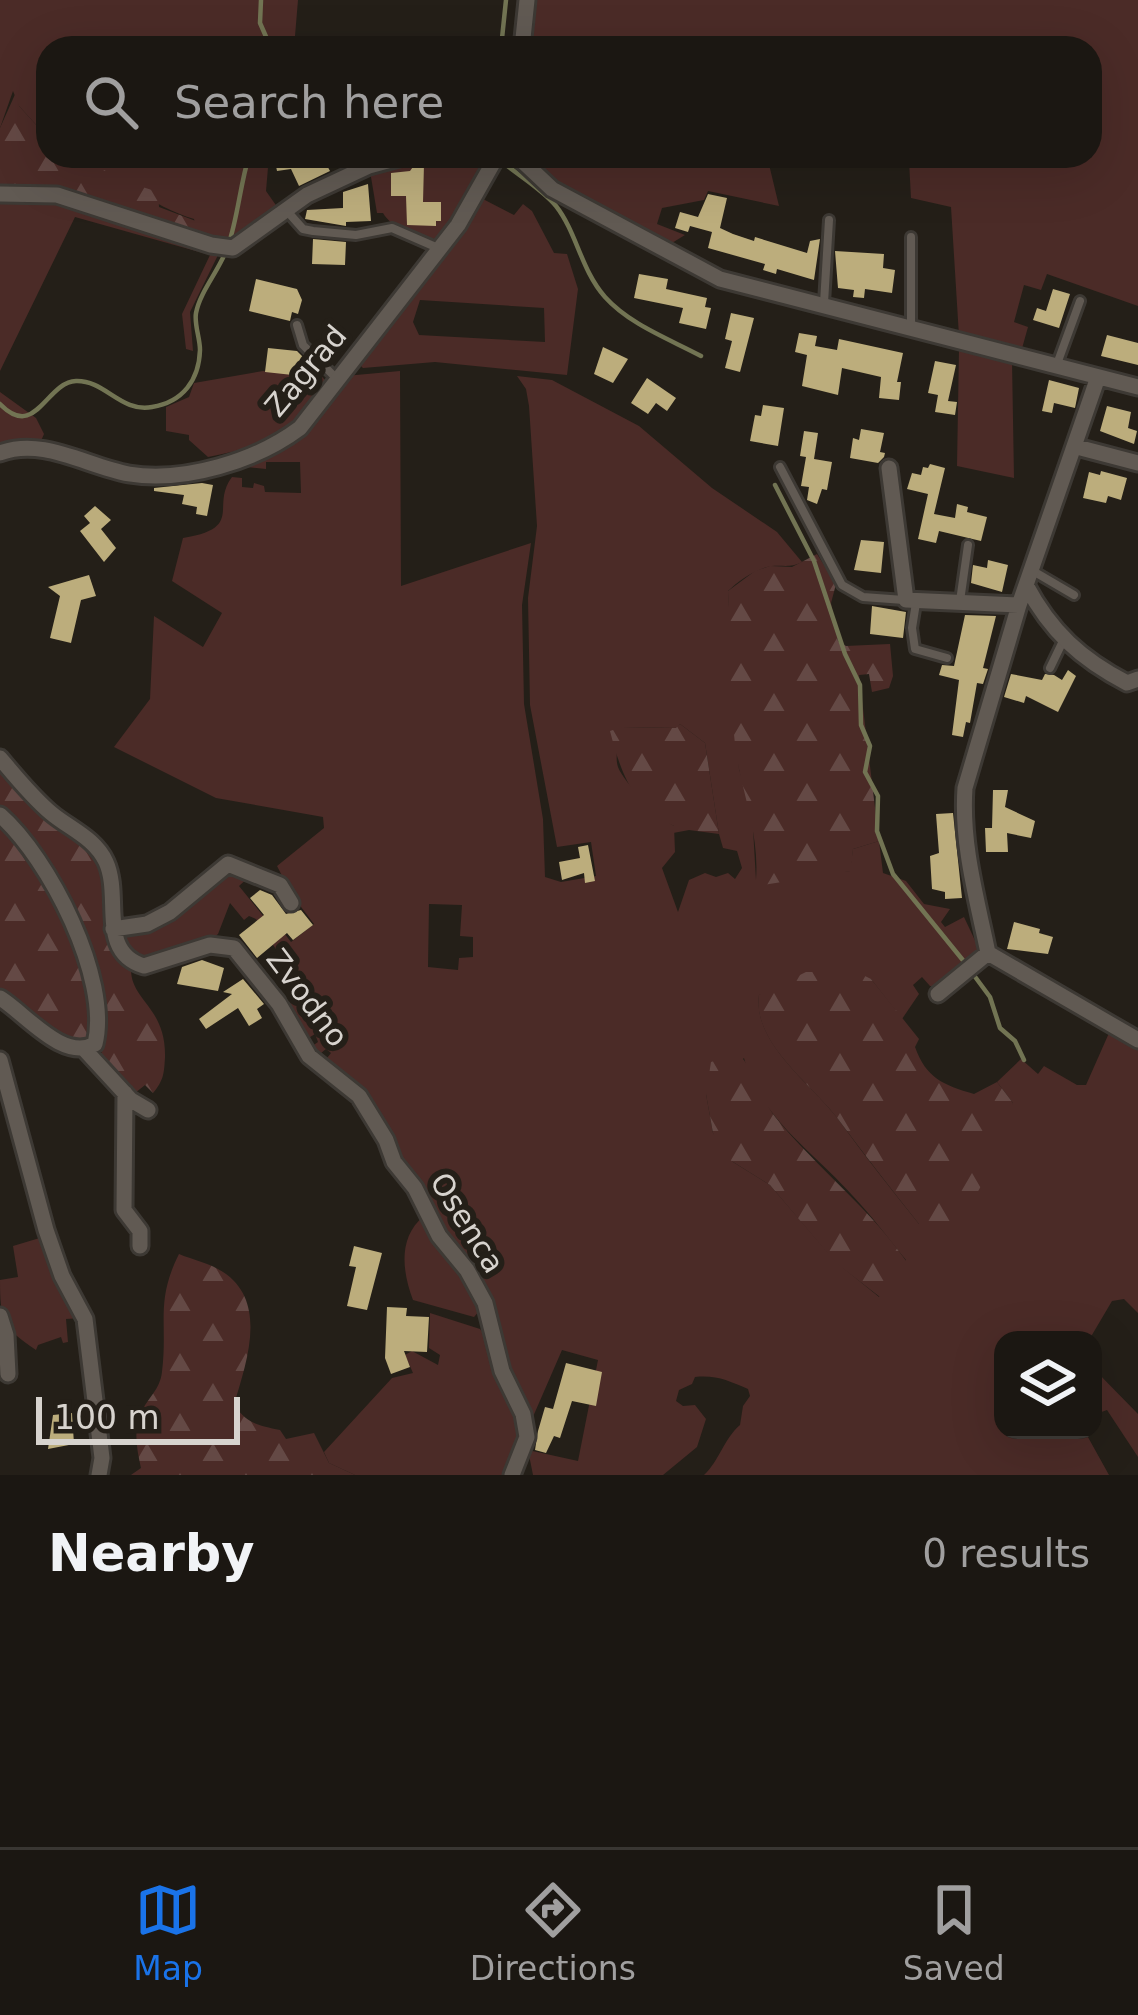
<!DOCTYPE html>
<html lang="en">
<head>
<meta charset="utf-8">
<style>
	body { margin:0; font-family:"DejaVu Sans",sans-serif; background:#282420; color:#f1f3f6 }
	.controls { position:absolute; right:36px; bottom:36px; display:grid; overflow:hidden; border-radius:24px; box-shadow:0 12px 48px #0002 }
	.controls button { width:108px; height:108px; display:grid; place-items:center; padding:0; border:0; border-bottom:3px solid #393632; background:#1b1712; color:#f1f3f6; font:60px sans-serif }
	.scale { position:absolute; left:36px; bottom:30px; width:204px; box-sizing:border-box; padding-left:12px; border:6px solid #d7d3ce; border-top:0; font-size:33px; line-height:42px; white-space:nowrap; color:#d7d3ce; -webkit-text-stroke:9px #241f18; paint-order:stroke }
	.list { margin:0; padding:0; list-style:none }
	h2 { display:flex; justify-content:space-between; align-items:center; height:156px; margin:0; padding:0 48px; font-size:51px }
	h2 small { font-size:39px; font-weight:400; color:#a09f9f }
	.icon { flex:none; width:66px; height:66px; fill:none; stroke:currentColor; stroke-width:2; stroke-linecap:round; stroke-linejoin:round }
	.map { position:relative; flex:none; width:1138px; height:1475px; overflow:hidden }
	.search { position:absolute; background:#1b1712; box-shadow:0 12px 48px #0002; left:36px; right:36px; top:36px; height:132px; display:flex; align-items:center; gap:30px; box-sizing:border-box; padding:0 42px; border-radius:36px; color:#a09f9f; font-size:45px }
	.sheet { height:372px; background:#1b1712 }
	nav { display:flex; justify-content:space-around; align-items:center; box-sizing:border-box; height:168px; border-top:3px solid #393632; background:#1b1712; font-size:33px; color:#a09f9f }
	nav a { display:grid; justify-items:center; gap:6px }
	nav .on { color:#1a73e8 }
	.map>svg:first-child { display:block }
	.grass { fill:#4b2b27; fill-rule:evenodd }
	.forest { fill:url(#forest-firs) }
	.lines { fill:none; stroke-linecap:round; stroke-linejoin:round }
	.stream { stroke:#727453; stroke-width:4.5 }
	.building { fill:#bcad7c }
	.lane-casing { stroke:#3d3934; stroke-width:14 }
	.street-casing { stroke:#3d3934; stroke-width:21 }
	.lane { stroke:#615a53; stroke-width:8 }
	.street { stroke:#615a53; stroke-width:15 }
	.labels { text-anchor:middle; stroke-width:12; stroke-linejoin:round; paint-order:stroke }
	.street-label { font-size:30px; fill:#d7d3ce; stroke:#241f18 }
</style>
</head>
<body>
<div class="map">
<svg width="1138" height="1475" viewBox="0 0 1138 1475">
	<defs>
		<pattern id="forest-firs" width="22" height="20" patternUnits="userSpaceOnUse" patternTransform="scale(3)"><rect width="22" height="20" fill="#4b2b27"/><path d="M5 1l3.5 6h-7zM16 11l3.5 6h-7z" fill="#644945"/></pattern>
	</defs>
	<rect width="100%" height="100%" fill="#241f18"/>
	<path class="grass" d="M0 0H298L294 48H48V138L19 106 13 91 0 128Z
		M533 0H1138V306L1047 274 1041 290 1024 285 1014 322 1028 327 1021 352 959 336 951 207 911 198 909 161 902 159V156H1090V48H528Z
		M77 156H269L266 191 280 211 223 245 198 238 194 219C152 206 117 177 77 156Z
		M419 156 486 157 474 189 437 243C419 242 391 227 383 213H377L370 171Z
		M523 156H767L779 206 708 191 704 200 662 208 657 224 685 235 667 246 534 170Z
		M37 196 218 255 190 312 193 351 186 349 182 314 210 255 75 217 0 371V199Z
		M481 198 514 215 523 204 532 211 554 253 567 254 578 289 567 375 435 362 363 368 358 363ZM420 300 544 308 545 342 419 335 413 322Z
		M959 349 1012 361 1014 478 957 466Z
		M307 362 327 382C286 436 275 444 208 457L189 440V435L166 431V407L189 397 194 383 263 371 304 374Z
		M400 371 401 586 531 543 522 605 524 704 543 819 545 877 561 882 596 876 591 842 557 847 530 705 528 598 537 526 529 406 526 389 517 376 552 380 639 426 712 488 777 532 802 562C790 568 785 565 772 566 757 568 738 581 728 591L739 769 752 811 756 880 850 871 853 849 879 841 883 873 906 881 924 904 950 909 941 922 945 927 964 917 980 951 938 986H930L922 977 913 985 919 994 902 1019 871 979 759 995C753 1044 813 1085 838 1119 864 1155 891 1189 919 1224L1013 1103 997 1082 1021 1059 1038 1074 1044 1066 1077 1085H1086L1109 1033 1138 1046V1313L1124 1299 1112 1301 1089 1340H1003V1430H1084L1109 1475H704C720 1460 723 1440 740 1425L743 1406 750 1396 748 1389C728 1381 718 1375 695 1377L692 1384 679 1390 676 1401 683 1406 695 1405 706 1419 697 1447 663 1475H533L528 1450 578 1461 598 1360 562 1350 532 1419H527L510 1381 486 1299 393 1150 323 1063 331 1053 326 1049 315 1058 308 1049 318 1042 315 1034 302 1042 282 1003 305 988 287 954 281 957 256 919 249 916 244 920 230 903 218 934 211 940 137 961 116 935 135 930 227 869 251 875 239 886 269 923 274 920 291 942 314 924 292 895 277 866 324 828 323 817 216 798 114 747 150 699 154 616 203 647 222 613 172 581 183 538C245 528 210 506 232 477L242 478V487L253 488 254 483 264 486 265 492 301 493 300 462H266V469L238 466 280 449 345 376ZM680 724 705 743 719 834 723 848 737 851 742 868 735 879 728 873 716 877 705 873 689 880 678 912 662 868 675 852 674 826C660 819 624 783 618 767 614 755 620 739 622 727L677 728ZM429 904 462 905 460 936 473 937V957L459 958 458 970 428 967ZM744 1058C759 1117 814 1152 852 1195 871 1215 888 1238 906 1260L879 1297 836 1262 770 1185 733 1162 713 1133 706 1094Z
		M0 392 36 418 44 434 40 443 0 445Z
		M424 1216 466 1273 482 1308 474 1317 413 1300C402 1271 398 1237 424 1216Z
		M43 1237 82 1318 66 1319 68 1342 63 1343 61 1337 38 1345 36 1350C3 1328 0 1320 0 1280L18 1277 13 1246Z
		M430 1313 480 1329 489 1340 523 1433 509 1475H355L329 1463 324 1452 392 1378 413 1373 405 1355 412 1351 438 1365 440 1355 429 1348Z
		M1093 1368 1138 1414V1457L1107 1410 1093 1415Z"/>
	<path class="forest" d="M17 90 19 106 48 138V156H77L127 182 158 192 159 207 201 223 198 238 67 194 0 190V128Z
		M817 554 836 584 831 603 838 641 846 646 890 644 893 676 889 688 872 692 869 674 859 675 879 841 853 849 851 871 763 885 756 880C759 841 747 806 739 769 728 711 731 650 728 591L755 571 770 566 792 567Z
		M680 724 705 743 719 834 689 830 673 833 674 826C632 806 621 773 610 731L622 727 676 728Z
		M0 765C36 797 86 828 105 873 118 905 95 946 131 968 130 1001 166 1006 165 1057 164 1073 164 1080 153 1093L145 1085 130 1097 101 1064 103 1019 62 895 0 809Z
		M0 821C37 865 89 948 94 1007 95 1019 91 1033 88 1045L69 1046 0 993Z
		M806 972H857L871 979 919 1039 915 1047C926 1078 943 1085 974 1094L997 1082 1013 1103C1004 1142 974 1220 936 1236L919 1224C891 1189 864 1154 838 1119 813 1085 752 1043 759 995Z
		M738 1053C751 1065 761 1100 776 1118 818 1169 871 1209 909 1265L880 1297 836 1263 770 1185 722 1155 713 1133 706 1094 711 1062Z
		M179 1254C193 1260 210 1263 223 1272 269 1302 246 1363 234 1405 248 1424 257 1425 280 1430L286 1439 314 1433 329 1463 355 1475H131L141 1468C137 1450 133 1430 141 1413 148 1397 160 1390 162 1372 168 1323 155 1302 179 1254Z"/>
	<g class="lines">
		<path class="stream" d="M261 0 260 23 271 48
			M501 48 506 0
			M505 164C521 177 543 190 556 206 577 233 581 270 605 297 629 324 669 339 701 356
			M0 404C36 441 46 382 76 381 105 380 121 413 152 407 183 402 199 380 200 350 200 338 194 324 196 313 200 291 221 268 228 246 238 217 240 185 249 156
			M775 485 814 561 845 654 860 685 861 725 870 746 865 772 878 796 877 831 893 874 966 964
			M973 974 990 997 1000 1028 1015 1041 1024 1060"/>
	</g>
	<path class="building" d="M274 156H322L330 171 299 186 291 169 277 171Z
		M415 164H424L423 202H441V221H436V226L407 225 406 196H391V173L410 171Z
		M368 184 371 221 346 222V226L305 219 307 210 343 208V192Z
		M708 194 727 198 720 228 733 234 754 241 755 237 807 253 810 241 820 239 814 280 777 269 776 274 763 270 765 264 708 248 712 232 690 226 688 232 675 228 680 212 698 217Z
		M313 239 346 242 345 265 312 264Z
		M835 251 884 254 883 268 895 270 892 293 865 289 864 298 853 297 854 290 838 288Z
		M639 274 668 279 666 289 707 298 705 307 711 308 706 329 679 323 683 308 634 298Z
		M256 279 297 289 302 300 298 314 292 312 290 321 249 311Z
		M1053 289 1070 294 1059 328 1033 320 1037 308 1046 311Z
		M731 313 754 318 740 372 725 368 732 341 725 339Z
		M799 333 817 336 815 346 837 350 839 339 903 353 897 382H901L899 400 879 398 881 377 842 368 838 395 802 386 807 355 795 352Z
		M1107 335 1138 343V365L1101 356Z
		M603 347 628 359 613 383 594 374Z
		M268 348 297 351 303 357 302 376 265 372Z
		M935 361 956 365 948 401 957 402 955 415 935 412 938 395 928 393Z
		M647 378 676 398 667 411 656 403 648 414 631 403Z
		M1049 380 1079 388 1075 408 1054 403 1052 413 1042 411Z
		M763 405 784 408 778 446 750 441 755 415 761 416Z
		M1107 406 1131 412 1128 428 1137 431 1134 444 1100 431Z
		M861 429 884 433 880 452 885 453 884 457 878 463 850 458 853 438 859 440Z
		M804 431 818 433 814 459 832 462 827 490 822 489 817 504 807 500 809 487 801 486 806 457 800 456Z
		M930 464 945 468 934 514 955 518 957 504 968 507 967 512 987 517 981 541 939 531 936 543 918 539 928 494 907 489 912 473 921 475 923 467 928 468Z
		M1101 471 1127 478 1121 500 1108 496 1106 503 1083 498 1089 472 1100 475Z
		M202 483 213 485 207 516 196 514 197 507 182 504 184 495 154 491V488Z
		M95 506 111 520 101 529 116 548 104 562 80 531 90 523 84 516Z
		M861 540 884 542 881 573 854 570Z
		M988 560 1008 565 1002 592 971 583 973 565 987 568Z
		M89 575 96 596 81 600 71 643 50 638 60 596 48 587Z
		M872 606 906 612 903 638 870 634Z
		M965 615 996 616 983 668 988 669 983 684 977 683 970 723 966 722 963 737 952 735 959 680 939 675 942 665 954 666Z
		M1068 670 1076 676 1058 712 1026 696 1024 703 1004 697 1011 674 1042 680 1045 674 1054 675 1062 680Z
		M993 790H1008L1005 807 1035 821 1031 838 1007 833 1008 852H986L985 828H992Z
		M953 813 962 898 945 899V892L932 889 930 856 939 853 936 814Z
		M588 845 595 881 585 883 584 873 562 880 559 862 580 858 578 847Z
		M260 890 272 895 286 914 301 910 313 925 293 940 287 933 257 958 239 935 264 915 250 898Z
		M1014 922 1040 929 1039 933 1053 937 1048 954 1007 949Z
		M202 960 224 968 218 991 177 984 182 967Z
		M243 979 264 1004 257 1009 262 1018 249 1026 238 1008 206 1029 199 1019 232 994 223 992Z
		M354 1246 382 1253 367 1310 347 1306 356 1267 349 1266Z
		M387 1307 407 1308 406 1316 429 1317 427 1352 404 1351 410 1367 391 1374 385 1358Z
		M566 1363 602 1372 596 1406 572 1401 560 1438 554 1436 546 1453 535 1450 538 1431 545 1407 553 1409Z
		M72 1413 74 1444 48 1449 53 1415Z"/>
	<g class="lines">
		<g class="lane-casing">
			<path id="lane" d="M287 211 303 229 313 231 356 235 392 228 438 248
				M911 237V329
				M824 303 829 220
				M297 325 303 345 337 379
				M1057 364 1080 301
				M780 467 842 585 863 597 904 600
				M1033 571 1074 595
				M960 601 968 545
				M916 603 912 628 915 649 947 658
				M1050 668 1063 641"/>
		</g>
		<g class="street-casing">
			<path id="street" d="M522 48 527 0
				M517 156 552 189 720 279 1138 387
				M0 194 57 195 211 245 233 248 307 195 369 166 406 156
				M1098 377 1019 605 965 788C961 844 977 899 988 953L1138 1040
				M1077 447 1138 463
				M0 453C43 437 86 466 129 474 184 483 256 461 300 428L458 225 497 156
				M889 468 906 600 1019 605
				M1026 585C1051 632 1081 659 1127 683L1138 679
				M0 758C16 777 32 797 51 813 70 829 95 838 106 862 122 897 97 952 144 966L210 945 234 948 279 1004 309 1056 359 1096 386 1140 394 1162 415 1188 439 1236 467 1270 485 1303 502 1371 523 1414 527 1437 512 1475
				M0 815C49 858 111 979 95 1044 63 1062 26 1014 0 998
				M113 929 147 924 170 912 228 864 280 885 291 903
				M938 994 988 953
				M85 1050 131 1100 148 1110
				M0 1060 46 1230 62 1276 85 1319 102 1458 99 1475
				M125 1093 124 1210 140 1231V1246
				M0 1316 6 1335 8 1374"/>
		</g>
		<use href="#lane" class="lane"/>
		<use href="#street" class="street"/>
	</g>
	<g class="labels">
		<g class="street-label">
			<text transform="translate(306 371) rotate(-50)" y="10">Zagrad</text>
			<text transform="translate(307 998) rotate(53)" y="10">Zvodno</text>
			<text transform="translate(467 1223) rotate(58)" y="10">Osenca</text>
		</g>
	</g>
</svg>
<div class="controls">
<button><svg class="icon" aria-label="layers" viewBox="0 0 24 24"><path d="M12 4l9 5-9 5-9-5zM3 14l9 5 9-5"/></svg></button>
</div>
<div class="scale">100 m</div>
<div class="search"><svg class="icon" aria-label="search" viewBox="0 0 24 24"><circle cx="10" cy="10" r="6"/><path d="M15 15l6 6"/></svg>Search here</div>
</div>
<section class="sheet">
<h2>Nearby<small>0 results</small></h2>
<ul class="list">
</ul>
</section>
<nav>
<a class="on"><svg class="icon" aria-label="map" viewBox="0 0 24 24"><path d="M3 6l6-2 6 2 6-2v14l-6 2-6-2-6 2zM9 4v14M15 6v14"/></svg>Map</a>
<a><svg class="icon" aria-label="directions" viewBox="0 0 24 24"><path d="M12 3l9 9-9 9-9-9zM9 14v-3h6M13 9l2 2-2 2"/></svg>Directions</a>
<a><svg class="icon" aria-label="saved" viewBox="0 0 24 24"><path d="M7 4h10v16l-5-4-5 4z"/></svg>Saved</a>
</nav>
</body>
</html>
